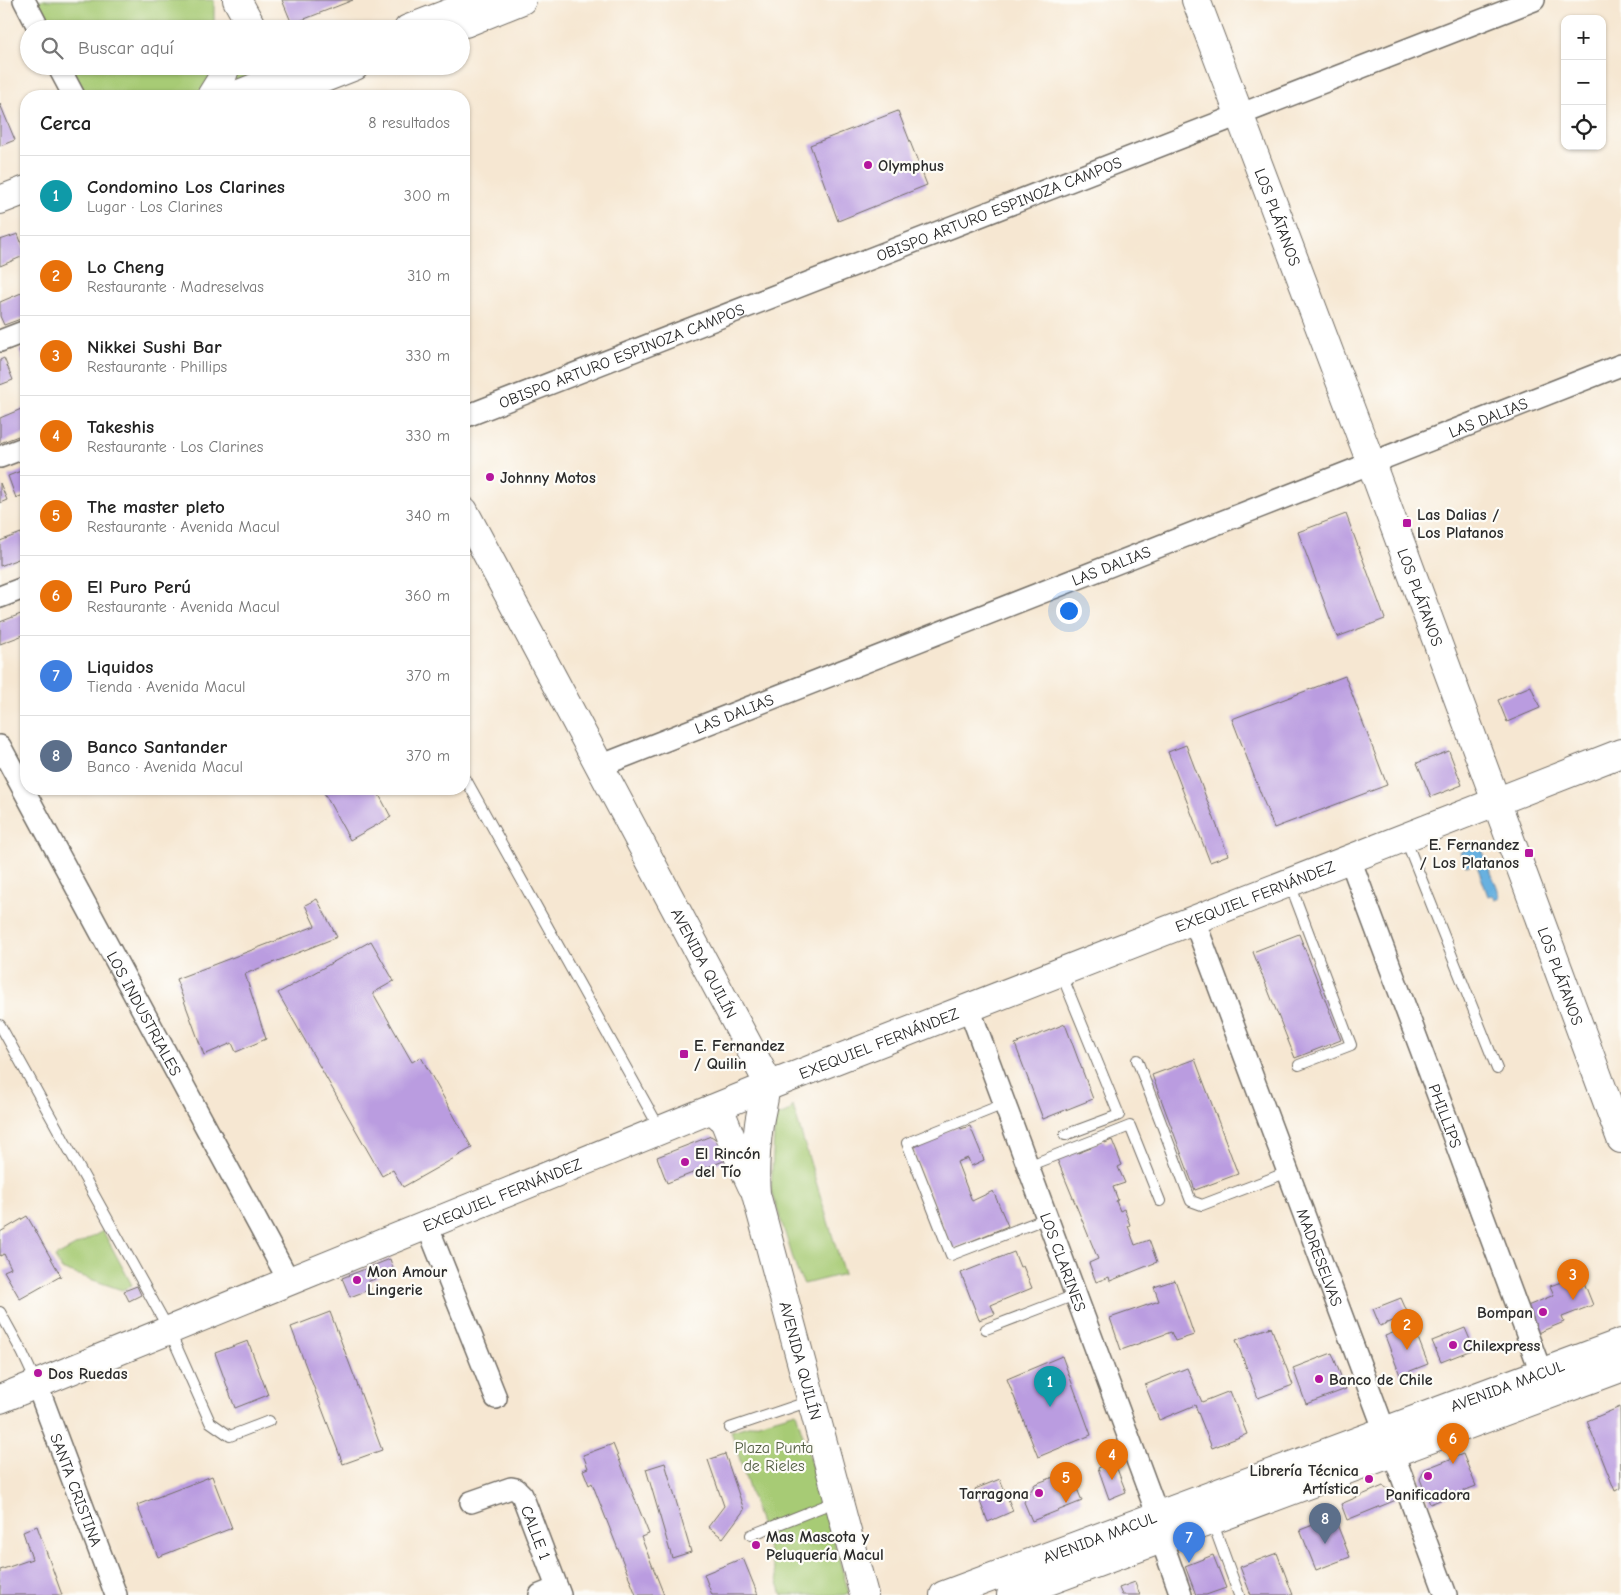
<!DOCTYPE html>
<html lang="es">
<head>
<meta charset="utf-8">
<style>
	body { margin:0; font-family:"Comic Neue",sans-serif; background:#f2f2f2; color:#222 }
	.controls { position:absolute; right:15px; top:15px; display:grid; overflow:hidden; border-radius:10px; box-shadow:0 1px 4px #0004 }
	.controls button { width:45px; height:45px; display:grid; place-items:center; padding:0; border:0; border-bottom:1px solid #e0e0e0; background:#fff; color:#222; font:25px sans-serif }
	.you { position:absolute; left:1068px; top:610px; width:18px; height:18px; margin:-12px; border:4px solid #fff; border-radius:50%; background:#1a73e8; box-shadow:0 0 0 8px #1a73e833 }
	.badge { display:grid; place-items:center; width:32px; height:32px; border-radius:50%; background:#1a73e8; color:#fff; font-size:16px; font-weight:700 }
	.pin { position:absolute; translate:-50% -41px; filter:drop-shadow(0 1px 2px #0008) }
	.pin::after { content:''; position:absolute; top:26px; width:18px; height:15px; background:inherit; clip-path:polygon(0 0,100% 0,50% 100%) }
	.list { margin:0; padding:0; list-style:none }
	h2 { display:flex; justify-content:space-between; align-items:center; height:65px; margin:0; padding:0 20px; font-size:21px }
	h2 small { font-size:16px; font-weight:400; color:#767676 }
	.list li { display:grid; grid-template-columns:32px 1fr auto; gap:15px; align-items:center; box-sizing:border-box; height:80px; padding:0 20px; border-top:1px solid #e0e0e0 }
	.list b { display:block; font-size:19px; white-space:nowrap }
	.list p { margin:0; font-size:16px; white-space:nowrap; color:#767676 }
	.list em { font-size:16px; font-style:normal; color:#767676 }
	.icon { flex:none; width:28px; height:28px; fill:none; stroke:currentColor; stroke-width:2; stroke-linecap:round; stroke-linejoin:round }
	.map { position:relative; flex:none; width:1621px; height:1595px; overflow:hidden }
	.search { position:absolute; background:#fff; box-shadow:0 1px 4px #0004; left:20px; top:20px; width:450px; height:55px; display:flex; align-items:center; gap:12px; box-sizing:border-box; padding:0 18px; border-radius:28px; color:#767676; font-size:19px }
	.panel { position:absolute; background:#fff; box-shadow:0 1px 4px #0004; left:20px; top:90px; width:450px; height:705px; border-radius:20px }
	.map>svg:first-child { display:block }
	.green { fill:#a7cb75; stroke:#697b50 }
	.water { fill:#68b1e0; stroke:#4a6e86 }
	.building { fill:#ba9ce0 }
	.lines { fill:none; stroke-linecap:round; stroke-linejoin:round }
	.lane-casing { stroke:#726d65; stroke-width:12 }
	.street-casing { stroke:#726d65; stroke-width:24 }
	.secondary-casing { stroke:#726d65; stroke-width:30 }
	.primary-casing { stroke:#726d65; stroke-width:30 }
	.lane { stroke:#fff; stroke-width:10 }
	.street { stroke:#fff; stroke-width:21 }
	.secondary { stroke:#fff; stroke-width:28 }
	.primary { stroke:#fff; stroke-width:28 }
	.poi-dot { fill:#b5179e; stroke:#fdfcf7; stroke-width:2 }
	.labels { text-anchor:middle; stroke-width:4.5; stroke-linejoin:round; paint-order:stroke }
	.poi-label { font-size:16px; font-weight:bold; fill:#2b2b2b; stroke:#fdfcf7; text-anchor:start }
	.street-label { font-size:16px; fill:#2b2b2b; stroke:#fdfcf7 }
	.park-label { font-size:16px; fill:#505b41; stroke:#fdfcf7 }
</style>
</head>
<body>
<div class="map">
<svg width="1621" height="1595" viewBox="0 0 1621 1595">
	<rect width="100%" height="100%" fill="#fdfcf7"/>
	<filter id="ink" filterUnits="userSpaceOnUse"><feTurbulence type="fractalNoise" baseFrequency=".02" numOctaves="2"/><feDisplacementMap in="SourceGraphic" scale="10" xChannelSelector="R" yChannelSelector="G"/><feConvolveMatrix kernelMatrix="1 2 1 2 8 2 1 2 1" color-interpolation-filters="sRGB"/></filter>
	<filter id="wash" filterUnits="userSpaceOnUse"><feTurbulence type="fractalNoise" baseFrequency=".0096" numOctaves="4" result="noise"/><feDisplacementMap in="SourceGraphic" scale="20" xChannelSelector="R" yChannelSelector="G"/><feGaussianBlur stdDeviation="1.12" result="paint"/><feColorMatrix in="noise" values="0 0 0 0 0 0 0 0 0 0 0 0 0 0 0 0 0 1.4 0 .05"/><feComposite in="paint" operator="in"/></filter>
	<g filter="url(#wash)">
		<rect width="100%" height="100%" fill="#f6e7d2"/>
		<path class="green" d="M34 0H214V29H48Z
			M66 66H214L205 96H80Z
			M230 66H257L263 78 220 94Z
			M793 1106 844 1274 804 1284 798 1274 771 1189 775 1117 789 1112Z
			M103 1231 132 1285 122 1290 61 1269 55 1257Z
			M796 1412 849 1593 843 1595H782L731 1431Z"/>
		<path class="water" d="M1480 844 1501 898 1495 900 1493 895 1488 896 1476 863 1466 866 1460 852Z"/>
		<g id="blocks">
			<path class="building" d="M282 0H353L292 24Z
				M0 104 15 140 0 146Z
				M898 111 927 185 838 221 810 145Z
				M18 234 26 255 0 266V240Z
				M26 291V317L4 325 0 316V302Z
				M26 348V369L19 350Z
				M4 358 13 380 0 385V360Z
				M26 407V433L0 443V418Z
				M26 469V494L16 498 8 476Z
				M0 483 7 500 0 503Z
				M1346 514 1385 619 1337 637 1298 532Z
				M21 533 26 545V556L0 566V541Z
				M26 612V634L0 644V622Z
				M1345 676 1387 785 1274 828 1232 719Z
				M1531 686 1540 708 1507 722 1498 700Z
				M1186 745 1228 855 1210 862 1168 752Z
				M1449 751 1462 785 1431 797 1417 763Z
				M322 789H376L391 817 350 840Z
				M317 899 337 937 245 974 266 1039 236 1052 232 1043 204 1055 176 979 315 926 305 905Z
				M1299 934 1341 1040 1295 1058 1253 952Z
				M371 941 394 981 373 993 412 1062 421 1057 472 1148 403 1187 393 1170 382 1176 278 993Z
				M1065 1024 1093 1099 1043 1119 1015 1044Z
				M1195 1059 1238 1174 1195 1190 1152 1075Z
				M960 1126 961 1129 970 1126 984 1160 971 1166 968 1158 957 1162 972 1201 993 1191 1008 1226 952 1249 913 1148 919 1145V1142Z
				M711 1136 720 1142 726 1160 667 1183 657 1157Z
				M1104 1140 1105 1143 1112 1140 1122 1165 1118 1167 1125 1183 1113 1187 1118 1200 1116 1201 1120 1211 1124 1209 1130 1225 1128 1226 1135 1245 1149 1240 1157 1262 1110 1281 1109 1277 1096 1282 1089 1263 1098 1259 1057 1159 1077 1151 1078 1153 1091 1148 1090 1145Z
				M27 1216 61 1276 20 1299 4 1271 11 1268 4 1254 0 1256V1232Z
				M1014 1252 1020 1267 1023 1266 1032 1288 991 1305 995 1314 979 1320 961 1273Z
				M390 1259 394 1271 367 1282 371 1289 350 1297 342 1278Z
				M1581 1275 1593 1305 1562 1317 1564 1322 1535 1334 1525 1307 1554 1295 1550 1286Z
				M1175 1280 1194 1335 1175 1341 1171 1332 1121 1350 1110 1318 1159 1301 1154 1287Z
				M137 1286 141 1295 129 1301 124 1291Z
				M1401 1298 1408 1314 1380 1326 1373 1309Z
				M330 1312 382 1450 343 1464 291 1327Z
				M1413 1325 1428 1364 1400 1375 1385 1336Z
				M1271 1327 1293 1385 1258 1398 1236 1340Z
				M1465 1328 1474 1349 1441 1362 1432 1341Z
				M248 1341 268 1395 235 1408 215 1353Z
				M1332 1353 1346 1389 1306 1404 1293 1368Z
				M1062 1356 1091 1435 1038 1457 1007 1379Z
				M1187 1368 1202 1402 1230 1391 1247 1434 1212 1448 1195 1405 1159 1420 1145 1385Z
				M1620 1407 1621 1488 1615 1491 1587 1421Z
				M613 1444 649 1534 641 1537 664 1595H636L592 1483 589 1485 583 1470 588 1468 583 1455Z
				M725 1454 744 1510 723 1538 708 1527 724 1506 708 1460Z
				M1463 1454 1476 1486 1430 1504 1420 1479 1425 1469Z
				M1114 1461 1126 1492 1109 1499 1098 1468Z
				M665 1463 691 1552 672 1558 646 1469Z
				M1070 1471 1082 1501 1032 1521 1024 1502 1035 1484Z
				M212 1476 232 1528 158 1557 137 1505Z
				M1000 1479 1013 1511 988 1522 975 1489Z
				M1383 1486 1392 1491 1396 1500 1347 1520 1341 1504Z
				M1334 1517 1350 1557 1316 1570 1300 1530Z
				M37 1526 62 1595H0V1570L32 1559 23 1532Z
				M1277 1553 1293 1595H1251L1240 1567Z
				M1213 1555 1226 1588 1206 1595H1196L1185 1566Z
				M743 1558 758 1595H712L704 1574Z
				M1135 1582 1140 1595H1122L1119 1588Z"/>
		</g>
	</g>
	<g filter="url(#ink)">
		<use href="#blocks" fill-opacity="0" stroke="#726d65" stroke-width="1"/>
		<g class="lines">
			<g class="lane-casing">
				<path id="lane" d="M464 776 660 1129
					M1405 838 1497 1069
					M1290 884 1351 1045 1299 1065
					M1061 973 1119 1115 1065 1135
					M0 1025 169 1330 210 1422 230 1436 269 1421
					M1137 1060 1191 1201 1202 1205 1288 1172
					M1004 1104 907 1143 951 1255 1047 1218
					M1028 1166 1130 1126 1160 1201
					M0 1312 22 1352 36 1382
					M986 1329 1075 1295
					M730 1428 810 1401
					M1212 1521 1239 1595
					M751 1535 837 1501"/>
			</g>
			<g class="street-casing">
				<g id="street">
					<path d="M24 0 39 29"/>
					<path d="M58 66 74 96"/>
					<path d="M0 341 26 331"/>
					<path id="s1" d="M464 417 1534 0"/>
					<path d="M0 457 26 447"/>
					<path d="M0 597 26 587"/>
					<path id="s2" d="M0 746 289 1281"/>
					<path id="s3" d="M600 766 1621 365"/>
					<path id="s4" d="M1350 859 1541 1372"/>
					<path id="s5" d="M1194 920 1446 1595"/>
					<path id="s6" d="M969 1008 1158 1516"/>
					<path d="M427 1225 496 1398"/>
					<path id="s7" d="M37 1385 116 1595"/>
					<path id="s8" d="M471 1502 511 1488 516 1489 522 1495 560 1595"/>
					<path d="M1161 1539 1181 1595"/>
					<path d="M540 1595 557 1588"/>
				</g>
			</g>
			<g class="secondary-casing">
				<g id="secondary">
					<path id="s9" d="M1196 0 1371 463 1621 1139"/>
					<path d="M465 23 522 0"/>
					<path d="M408 29 483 0"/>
					<path d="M234 96 297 71"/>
					<path d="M279 96 355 66"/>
					<path d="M0 200 26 190"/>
					<path id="s10" d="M0 1399 766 1087 1621 753"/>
				</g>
			</g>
			<g class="primary-casing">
				<g id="primary">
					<path d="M237 0 253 29"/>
					<path d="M273 66 286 96"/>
					<path d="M211 96 221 80 226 66"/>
					<path id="s11" d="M464 511 764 1075C768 1091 761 1108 759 1124 756 1147 754 1171 756 1194L864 1595"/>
					<path d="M712 1109 724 1120 739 1158 752 1186"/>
					<path id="s12" d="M944 1595 1621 1343"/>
					<path d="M1011 1595 1621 1368"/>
				</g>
			</g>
			<use href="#lane" class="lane"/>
			<use href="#street" class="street"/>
			<use href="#secondary" class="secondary"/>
			<use href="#primary" class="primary"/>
		</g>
	</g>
	<g class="poi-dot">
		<circle cx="868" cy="165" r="5"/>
		<circle cx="490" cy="477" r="5"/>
		<rect x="1402" y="518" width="10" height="10" rx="2.5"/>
		<rect x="1524" y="848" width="10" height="10" rx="2.5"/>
		<rect x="679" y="1049" width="10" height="10" rx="2.5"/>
		<circle cx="685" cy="1162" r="5"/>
		<circle cx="357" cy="1280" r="5"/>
		<circle cx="1543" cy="1312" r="5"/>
		<circle cx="1453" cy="1345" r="5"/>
		<circle cx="38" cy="1373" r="5"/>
		<circle cx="1319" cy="1379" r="5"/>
		<circle cx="1428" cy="1476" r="5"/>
		<circle cx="1369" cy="1479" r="5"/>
		<circle cx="1039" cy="1493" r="5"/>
		<circle cx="756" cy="1545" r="5"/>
	</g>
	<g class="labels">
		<g class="poi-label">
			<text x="878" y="171">Olymphus</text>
			<text x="500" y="483">Johnny Motos</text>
			<text x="1417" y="520">Las Dalias /<tspan x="1417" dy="18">Los Platanos</tspan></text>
			<text x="1519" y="850" text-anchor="end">E. Fernandez<tspan x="1519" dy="18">/ Los Platanos</tspan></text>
			<text x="694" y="1051">E. Fernandez<tspan x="694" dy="18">/ Quilin</tspan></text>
			<text x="695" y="1159">El Rincón<tspan x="695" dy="18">del Tío</tspan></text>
			<text x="367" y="1277">Mon Amour<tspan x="367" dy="18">Lingerie</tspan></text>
			<text x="1533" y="1318" text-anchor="end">Bompan</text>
			<text x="1463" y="1351">Chilexpress</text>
			<text x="48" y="1379">Dos Ruedas</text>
			<text x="1329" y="1385">Banco de Chile</text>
			<text x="1359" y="1476" text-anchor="end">Librería Técnica<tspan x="1359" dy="18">Artística</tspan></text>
			<text x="1029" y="1499" text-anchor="end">Tarragona</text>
			<text x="1428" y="1500" text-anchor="middle">Panificadora</text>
			<text x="766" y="1542">Mas Mascota y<tspan x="766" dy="18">Peluquería Macul</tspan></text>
		</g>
		<g class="street-label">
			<text dy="6" stroke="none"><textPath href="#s1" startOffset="574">OBISPO ARTURO ESPINOZA CAMPOS</textPath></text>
			<text dy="6" stroke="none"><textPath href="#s9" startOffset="232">LOS PLÁTANOS</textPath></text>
			<text dy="6" stroke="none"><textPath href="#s1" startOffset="169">OBISPO ARTURO ESPINOZA CAMPOS</textPath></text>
			<text dy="6" stroke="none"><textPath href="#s3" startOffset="954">LAS DALIAS</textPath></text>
			<text dy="6" stroke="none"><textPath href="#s3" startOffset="549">LAS DALIAS</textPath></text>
			<text dy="6" stroke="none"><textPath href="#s9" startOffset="638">LOS PLÁTANOS</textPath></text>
			<text dy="6" stroke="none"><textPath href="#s3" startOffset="144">LAS DALIAS</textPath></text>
			<text dy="6" stroke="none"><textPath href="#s10" startOffset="1352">EXEQUIEL FERNÁNDEZ</textPath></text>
			<text dy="6" stroke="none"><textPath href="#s11" startOffset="512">AVENIDA QUILÍN</textPath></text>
			<text dy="6" stroke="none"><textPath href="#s9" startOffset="1042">LOS PLÁTANOS</textPath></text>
			<text dy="6" stroke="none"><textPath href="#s2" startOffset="304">LOS INDUSTRIALES</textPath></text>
			<text dy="6" stroke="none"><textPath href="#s10" startOffset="948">EXEQUIEL FERNÁNDEZ</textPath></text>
			<text dy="6" stroke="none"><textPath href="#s4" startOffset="274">PHILLIPS</textPath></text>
			<text dy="6" stroke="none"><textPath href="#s10" startOffset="542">EXEQUIEL FERNÁNDEZ</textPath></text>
			<text dy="6" stroke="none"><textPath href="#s5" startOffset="360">MADRESELVAS</textPath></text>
			<text dy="6" stroke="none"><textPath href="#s6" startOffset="271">LOS CLARINES</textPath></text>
			<text dy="6" stroke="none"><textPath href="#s11" startOffset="931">AVENIDA QUILÍN</textPath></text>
			<text dy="6" stroke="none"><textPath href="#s12" startOffset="601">AVENIDA MACUL</textPath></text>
			<text dy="6" stroke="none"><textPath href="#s7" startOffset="112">SANTA CRISTINA</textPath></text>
			<text dy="6" stroke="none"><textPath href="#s8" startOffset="96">CALLE 1</textPath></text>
			<text dy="6" stroke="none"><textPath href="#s12" startOffset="166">AVENIDA MACUL</textPath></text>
		</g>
		<g class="park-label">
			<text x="774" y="1453">Plaza Punta<tspan x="774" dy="18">de Rieles</tspan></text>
		</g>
	</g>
</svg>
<div class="controls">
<button>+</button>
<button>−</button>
<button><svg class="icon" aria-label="locate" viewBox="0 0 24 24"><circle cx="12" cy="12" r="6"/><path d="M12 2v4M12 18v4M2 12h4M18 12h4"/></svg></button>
</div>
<div class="you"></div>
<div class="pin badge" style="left:1050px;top:1407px;background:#0f9aa8">1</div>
<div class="pin badge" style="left:1407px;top:1350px;background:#e8710a">2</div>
<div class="pin badge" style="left:1573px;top:1300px;background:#e8710a">3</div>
<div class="pin badge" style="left:1112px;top:1480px;background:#e8710a">4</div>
<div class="pin badge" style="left:1066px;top:1503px;background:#e8710a">5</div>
<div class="pin badge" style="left:1453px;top:1464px;background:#e8710a">6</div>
<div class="pin badge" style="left:1189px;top:1563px;background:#3f7fe0">7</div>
<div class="pin badge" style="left:1325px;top:1544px;background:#5c6f8a">8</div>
<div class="search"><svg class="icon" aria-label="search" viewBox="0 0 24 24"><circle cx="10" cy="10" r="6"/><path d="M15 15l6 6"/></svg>Buscar aquí</div>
<section class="panel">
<h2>Cerca<small>8 resultados</small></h2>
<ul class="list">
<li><span class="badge" style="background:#0f9aa8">1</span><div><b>Condomino Los Clarines</b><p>Lugar · Los Clarines</p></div><em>300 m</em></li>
<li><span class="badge" style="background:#e8710a">2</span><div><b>Lo Cheng</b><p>Restaurante · Madreselvas</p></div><em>310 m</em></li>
<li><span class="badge" style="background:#e8710a">3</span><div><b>Nikkei Sushi Bar</b><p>Restaurante · Phillips</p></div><em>330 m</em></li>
<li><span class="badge" style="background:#e8710a">4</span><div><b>Takeshis</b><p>Restaurante · Los Clarines</p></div><em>330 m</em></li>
<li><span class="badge" style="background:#e8710a">5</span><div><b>The master pleto</b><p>Restaurante · Avenida Macul</p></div><em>340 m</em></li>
<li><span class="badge" style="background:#e8710a">6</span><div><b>El Puro Perú</b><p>Restaurante · Avenida Macul</p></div><em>360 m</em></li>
<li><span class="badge" style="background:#3f7fe0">7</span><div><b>Liquidos</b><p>Tienda · Avenida Macul</p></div><em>370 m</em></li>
<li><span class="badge" style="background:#5c6f8a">8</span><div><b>Banco Santander</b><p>Banco · Avenida Macul</p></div><em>370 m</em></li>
</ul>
</section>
</div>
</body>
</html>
